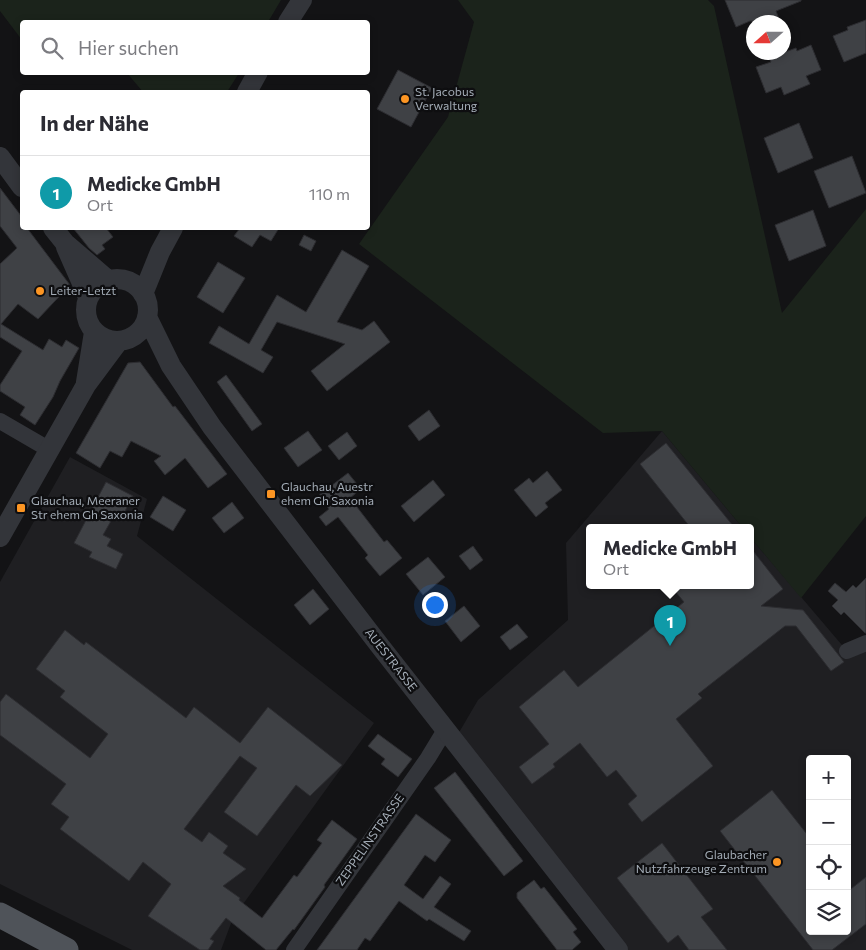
<!DOCTYPE html>
<html lang="de">
<head>
<meta charset="utf-8">
<style>
	body { margin:0; font-family:Commissioner,sans-serif; background:#f2f2f3; color:#2b2b33 }
	.controls { position:absolute; right:15px; bottom:15px; display:grid; overflow:hidden; border-radius:5px; box-shadow:0 2px 8px #0003 }
	.controls button { width:45px; height:45px; display:grid; place-items:center; padding:0; border:0; border-bottom:1px solid #e1e1e2; background:#fff; color:#2b2b33; font:25px sans-serif }
	.compass { position:absolute; left:746px; top:15px; width:45px; height:45px; border-radius:50%; background:#fff; box-shadow:0 2px 8px #0003; rotate:249deg }
	.you { position:absolute; left:434px; top:604px; width:18px; height:18px; margin:-12px; border:4px solid #fff; border-radius:50%; background:#1a73e8; box-shadow:0 0 0 8px #1a73e833 }
	.badge { display:grid; place-items:center; width:32px; height:32px; border-radius:50%; background:#895b2c; color:#fff; font-size:16px; font-weight:700 }
	.pin { position:absolute; translate:-50% -41px; filter:drop-shadow(0 1px 2px #0008) }
	.pin::after { content:''; position:absolute; top:26px; width:18px; height:15px; background:inherit; clip-path:polygon(0 0,100% 0,50% 100%) }
	.popup { position:absolute; left:586px; top:524px; width:168px; height:65px; box-sizing:border-box; display:grid; place-content:center; border-radius:5px; background:#fff; filter:drop-shadow(0 1px 4px #0005); font-size:16px; white-space:nowrap; color:#7c7c81 }
	.popup b { font-size:19px; color:#2b2b33 }
	.popup::after { content:''; position:absolute; left:50%; top:100%; margin-left:-10px; border:10px solid transparent; border-top-color:#fff }
	.list { margin:0; padding:0; list-style:none }
	h2 { display:flex; justify-content:space-between; align-items:center; height:65px; margin:0; padding:0 20px; font-size:21px }
	h2 small { font-size:16px; font-weight:400; color:#7c7c81 }
	.list li { display:grid; grid-template-columns:32px 1fr auto; gap:15px; align-items:center; box-sizing:border-box; height:75px; padding:0 20px; border-top:1px solid #e1e1e2 }
	.list b { display:block; font-size:19px; white-space:nowrap }
	.list p { margin:0; font-size:16px; white-space:nowrap; color:#7c7c81 }
	.list em { font-size:16px; font-style:normal; color:#7c7c81 }
	.icon { flex:none; width:28px; height:28px; fill:none; stroke:currentColor; stroke-width:2; stroke-linecap:round; stroke-linejoin:round }
	.map { position:relative; flex:none; width:866px; height:950px; overflow:hidden }
	.search { position:absolute; background:#fff; box-shadow:0 2px 8px #0003; left:20px; top:20px; width:350px; height:55px; display:flex; align-items:center; gap:12px; box-sizing:border-box; padding:0 18px; border-radius:5px; color:#7c7c81; font-size:19px }
	.panel { position:absolute; background:#fff; box-shadow:0 2px 8px #0003; left:20px; top:90px; width:350px; height:140px; border-radius:5px }
	.map>svg:first-child { display:block }
	.built { fill:#1f1f22; fill-rule:evenodd }
	.green { fill:#1b231b }
	.building { fill:#3f4145; stroke:#2d2d31 }
	.lines { fill:none; stroke-linecap:round; stroke-linejoin:round }
	.minor { stroke:#33353a; stroke-width:16 }
	.tertiary { stroke:#33353a; stroke-width:20 }
	.primary { stroke:#4f5359; stroke-width:25 }
	.poi-dot { fill:#fc9523; stroke:#0e0e10; stroke-width:2 }
	.labels { text-anchor:middle; stroke-width:4.5; stroke-linejoin:round; paint-order:stroke }
	.poi-label { font-size:12px; fill:#a3acb6; stroke:#0e0e10; text-anchor:start }
	.street-label { font-size:12px; fill:#a3acb6; stroke:#0e0e10 }
</style>
</head>
<body>
<div class="map">
<svg width="866" height="950" viewBox="0 0 866 950">
	<rect width="100%" height="100%" fill="#131315"/>
	<path class="built" d="M662 431 742 527H590V585H750V537L847 651 866 643V950H620L454 741 478 700 568 620 566 543ZM810 759H847V931H810Z
		M70 457 147 499 137 536 374 723 233 918 221 950H132L0 884V582Z"/>
	<path class="green" d="M0 0H281L268 22H22V40L0 11Z
		M458 0H708L714 6 782 313 866 209V516L801 598 750 537V527H742L662 431 603 433 359 244 448 117 474 22Z
		M127 73H239L227 92H143Z"/>
	<path class="building" d="M725 0H801V1L776 11 779 19 770 22 750 21 736 27Z
		M866 20V53L844 62 833 36 848 30 847 27Z
		M811 45 821 70 806 76 810 84 784 95 781 87 766 93 756 67 771 62 769 58 796 48 797 51Z
		M398 70 432 88 411 127 377 109Z
		M799 123 813 158 778 173 764 138Z
		M852 156 866 193 829 208 814 171Z
		M0 188 22 217V228H27L70 285 38 319 18 304 1 324 43 350 49 339 62 347 66 340 79 348 60 381 53 397 35 425 20 415 25 407 0 391V385L22 351 0 337V264L17 248 0 226Z
		M813 210 826 246 789 261 775 225Z
		M73 228H106L113 237 102 245 105 249 97 255 89 248Z
		M240 228H279L271 241 260 235 252 247 234 236Z
		M304 235 316 241 311 251 299 245Z
		M342 250 369 266 337 322 362 330 374 321 390 342 327 391 311 371 345 344 277 322 261 350 273 357 263 373 209 343 219 326 249 344 277 295 306 312Z
		M218 262 245 278 223 313 197 297Z
		M140 362 173 407 175 406 227 474 208 488 185 458 165 475 154 461 161 456 131 441 122 457 110 451 100 468 76 453 128 363Z
		M226 375 262 424 252 431 217 382Z
		M429 410 440 426 419 441 408 426Z
		M308 431 322 450 298 467 284 448Z
		M347 432 357 446 339 460 328 446Z
		M666 443 734 527H690L640 464Z
		M547 471 562 490 545 503 548 507 536 517 514 490 529 478 533 483Z
		M348 473 361 489 350 498 384 542 387 540 402 558 380 576 365 558 368 555 338 517 326 526 319 517 329 509 318 496Z
		M433 480 445 495 414 522 401 506Z
		M106 482 133 496 122 517 115 514 103 535 111 539 107 546 123 554 116 569 89 557 92 552 74 543Z
		M163 496 186 510 173 531 150 517Z
		M232 502 244 518 224 533 212 518Z
		M473 546 483 560 470 570 459 556Z
		M750 547 783 589 761 606 803 610 844 662 831 671 796 626H785L698 694 702 698 676 719 713 766 642 822 628 804 637 796 616 770 607 777 580 743 553 764 555 767 532 784 519 767 549 744 519 707 564 670 578 687 684 602 670 585H750Z
		M428 557 445 577 423 595 406 574Z
		M866 578V633H865L844 612 841 615 832 606 838 600 828 591 835 583 846 592 853 585 856 588Z
		M313 589 329 609 310 625 294 605Z
		M464 606 480 626 461 642 445 621Z
		M517 624 528 637 510 650 500 637Z
		M65 630 84 645 86 642 186 718 194 707 240 743 268 707 342 765 310 796 296 785 257 836 224 812 257 768 240 756 184 829 202 842 209 832 228 846 223 853 246 869 223 886 240 898 239 900 262 918 294 875 297 877 322 843 317 840 332 820 357 839 324 885 325 887 294 930 293 929 276 950H266L226 918 210 939 214 941 208 950H200L148 916 171 884 143 862 129 881 60 829 69 817 51 804 66 784 0 735V702L6 694 90 758 108 734 60 697 65 691 36 669Z
		M378 734 412 759 398 777 381 764 385 759 368 746Z
		M455 772 523 861 504 876 434 788Z
		M772 790 810 838V931H847V892L866 877V924L832 950H813L720 831Z
		M416 814 451 840 435 862 425 855 404 885 423 899 440 876 451 884 434 907 471 931 464 941 429 919 427 921 399 901 370 941 365 938 357 950H317Z
		M662 843 713 909 701 917 727 950H689L678 935 668 943 617 878Z
		M534 880 541 889 544 887 577 929 573 932 581 942 572 950H557L517 898V893Z"/>
	<g class="lines">
		<path class="minor" d="M0 421 50 450
			M847 651 866 643
			M294 950 428 758 445 730"/>
		<path class="tertiary" d="M288 22 302 0
			M247 92 258 72
			M0 157 22 187
			M53 228 65 243 108 280
			M66 247 88 297
			M86 310a31 31 0 1 1 62 0a31 31 0 1 1-62 0Z
			M143 294 160 252 173 228
			M147 317 171 366 212 427 380 646 618 950
			M86 382 94 332
			M0 537 86 385 118 342"/>
		<path class="primary" d="M0 915 66 950"/>
	</g>
	<g class="poi-dot">
		<circle cx="405" cy="99" r="5"/>
		<circle cx="40" cy="291" r="5"/>
		<rect x="266" y="489" width="10" height="10" rx="2.5"/>
		<rect x="16" y="503" width="10" height="10" rx="2.5"/>
		<circle cx="777" cy="862" r="5"/>
	</g>
	<g class="labels">
		<g class="poi-label">
			<text x="415" y="96">St. Jacobus<tspan x="415" dy="14">Verwaltung</tspan></text>
			<text x="50" y="295">Leiter-Letzt</text>
			<text x="281" y="491">Glauchau, Auestr<tspan x="281" dy="14">ehem Gh Saxonia</tspan></text>
			<text x="31" y="505">Glauchau, Meeraner<tspan x="31" dy="14">Str ehem Gh Saxonia</tspan></text>
			<text x="767" y="859" text-anchor="end">Glaubacher<tspan x="767" dy="14">Nutzfahrzeuge Zentrum</tspan></text>
		</g>
		<g class="street-label">
			<text transform="translate(391 660) rotate(52)" y="4">AUESTRASSE</text>
			<text transform="translate(370 840) rotate(-55)" y="4">ZEPPELINSTRASSE</text>
		</g>
	</g>
</svg>
<div class="controls">
<button>+</button>
<button>−</button>
<button><svg class="icon" aria-label="locate" viewBox="0 0 24 24"><circle cx="12" cy="12" r="6"/><path d="M12 2v4M12 18v4M2 12h4M18 12h4"/></svg></button>
<button><svg class="icon" aria-label="layers" viewBox="0 0 24 24"><path d="M12 4l9 5-9 5-9-5zM3 14l9 5 9-5"/></svg></button>
</div>
<svg class="compass" viewBox="-18 -18 36 36"><path d="M0-13l5 13h-10z" fill="#e53935"/><path d="M0 13l5-13h-10z" fill="#7c7c81"/></svg>
<div class="you"></div>
<div class="pin badge" style="left:670px;top:646px;background:#0f9aa8">1</div>
<div class="popup"><b>Medicke GmbH</b>Ort</div>
<div class="search"><svg class="icon" aria-label="search" viewBox="0 0 24 24"><circle cx="10" cy="10" r="6"/><path d="M15 15l6 6"/></svg>Hier suchen</div>
<section class="panel">
<h2>In der Nähe<small></small></h2>
<ul class="list">
<li><span class="badge" style="background:#0f9aa8">1</span><div><b>Medicke GmbH</b><p>Ort</p></div><em>110 m</em></li>
</ul>
</section>
</div>
</body>
</html>
